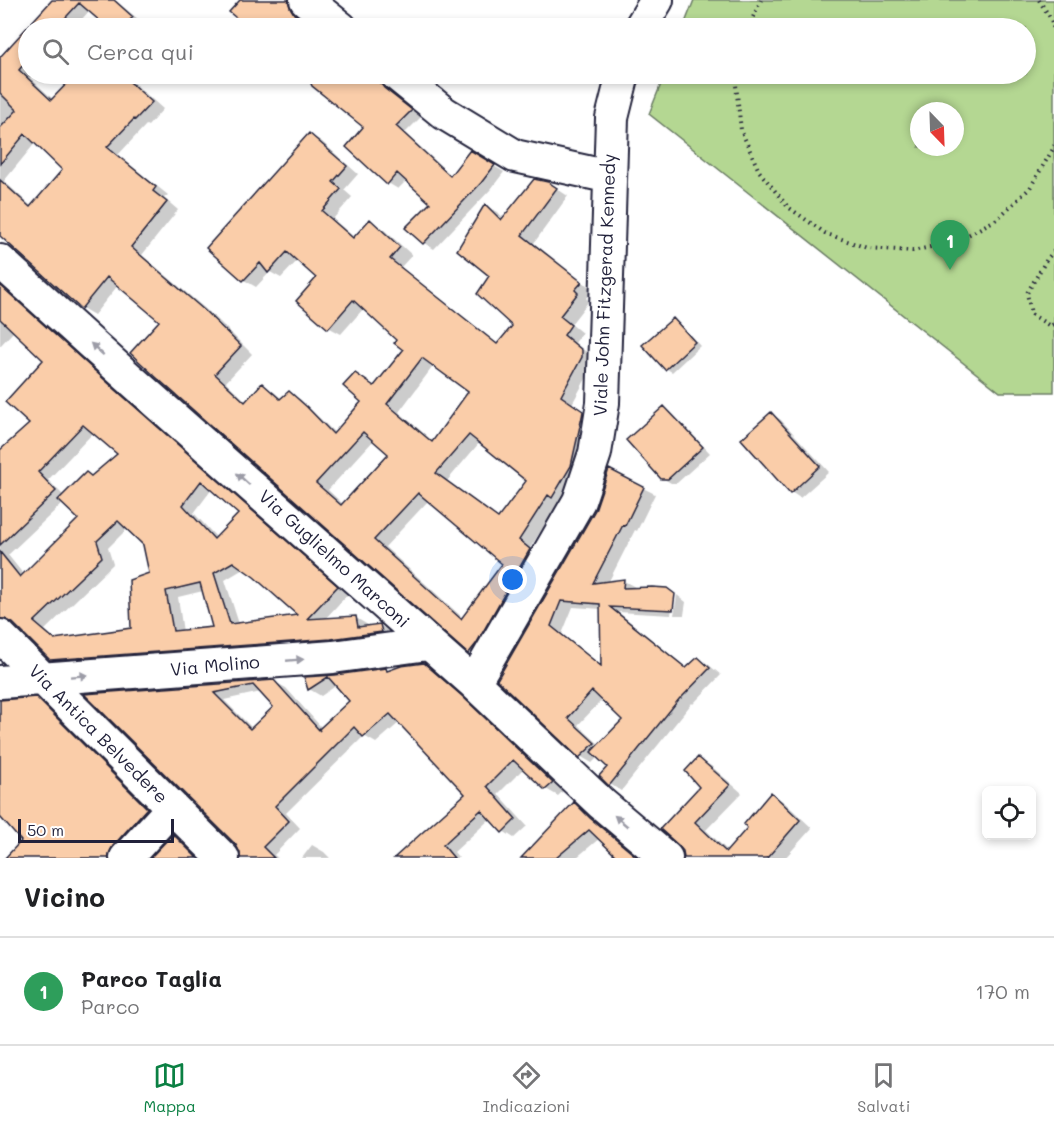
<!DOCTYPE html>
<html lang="it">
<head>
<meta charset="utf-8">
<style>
	body { margin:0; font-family:Mali,sans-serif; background:#f6f6f6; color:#202124 }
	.controls { position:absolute; right:18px; bottom:18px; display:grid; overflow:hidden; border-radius:9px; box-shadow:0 3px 9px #0003 }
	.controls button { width:54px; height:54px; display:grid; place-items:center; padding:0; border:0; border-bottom:2px solid #e0e0e0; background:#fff; color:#202124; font:30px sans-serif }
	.compass { position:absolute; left:910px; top:102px; width:54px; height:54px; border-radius:50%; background:#fff; box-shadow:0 3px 9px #0003; rotate:157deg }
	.scale { position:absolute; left:18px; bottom:15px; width:156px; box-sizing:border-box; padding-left:6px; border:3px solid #22223b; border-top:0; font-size:16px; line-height:21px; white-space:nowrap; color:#22223b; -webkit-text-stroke:4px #fff; paint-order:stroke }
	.you { position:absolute; left:513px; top:580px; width:21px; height:21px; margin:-15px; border:4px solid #fff; border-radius:50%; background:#1a73e8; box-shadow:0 0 0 9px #1a73e833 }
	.badge { display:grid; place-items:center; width:39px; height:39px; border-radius:50%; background:#0b8043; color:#fff; font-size:20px; font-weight:700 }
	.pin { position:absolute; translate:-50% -50px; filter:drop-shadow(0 2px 3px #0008) }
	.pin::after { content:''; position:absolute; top:32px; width:21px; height:18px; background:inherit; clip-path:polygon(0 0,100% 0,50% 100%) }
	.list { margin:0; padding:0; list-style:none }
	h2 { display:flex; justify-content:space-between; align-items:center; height:78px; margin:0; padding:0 24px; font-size:26px }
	h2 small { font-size:20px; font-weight:400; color:#757577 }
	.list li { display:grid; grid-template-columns:39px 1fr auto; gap:18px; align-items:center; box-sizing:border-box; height:108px; padding:0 24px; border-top:2px solid #e0e0e0 }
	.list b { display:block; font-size:22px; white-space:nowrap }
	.list p { margin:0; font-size:20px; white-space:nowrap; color:#757577 }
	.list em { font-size:20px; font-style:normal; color:#757577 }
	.icon { flex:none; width:33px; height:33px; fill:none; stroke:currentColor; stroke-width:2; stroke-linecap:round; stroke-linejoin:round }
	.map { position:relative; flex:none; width:1054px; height:858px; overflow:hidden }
	.search { position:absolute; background:#fff; box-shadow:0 3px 9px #0003; left:18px; right:18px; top:18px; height:66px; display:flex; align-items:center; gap:15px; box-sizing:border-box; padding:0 21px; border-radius:33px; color:#757577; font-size:22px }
	.sheet { height:186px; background:#fff }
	nav { display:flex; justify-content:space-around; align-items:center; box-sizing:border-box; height:84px; border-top:2px solid #e0e0e0; background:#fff; font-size:16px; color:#757577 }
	nav a { display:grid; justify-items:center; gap:3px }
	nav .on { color:#0b8043 }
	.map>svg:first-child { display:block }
	.green { fill:#b4d792; stroke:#6b7c66; stroke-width:1.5; fill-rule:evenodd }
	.shadow { fill:#0003; fill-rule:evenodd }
	.building { fill:#facda9; stroke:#22223b; stroke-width:1.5; fill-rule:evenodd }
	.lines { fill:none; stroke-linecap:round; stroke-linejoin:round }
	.minor-casing { stroke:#22223b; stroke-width:36 }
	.path { stroke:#22223b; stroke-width:4; stroke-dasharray:1.5 4.5; stroke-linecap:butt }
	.minor { stroke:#fff; stroke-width:32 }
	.oneway { fill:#9c9ca7 }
	.labels { text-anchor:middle; stroke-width:5; stroke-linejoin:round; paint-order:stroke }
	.street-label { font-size:18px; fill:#22223b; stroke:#fff }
</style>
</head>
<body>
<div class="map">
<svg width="1054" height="858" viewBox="0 0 1054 858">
	<rect width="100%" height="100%" fill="#fff"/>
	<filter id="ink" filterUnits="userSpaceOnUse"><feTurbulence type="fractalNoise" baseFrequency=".0167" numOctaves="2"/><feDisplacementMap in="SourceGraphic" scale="12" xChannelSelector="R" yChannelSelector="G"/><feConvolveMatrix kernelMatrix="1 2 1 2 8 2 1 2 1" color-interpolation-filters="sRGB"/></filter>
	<g filter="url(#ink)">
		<path class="green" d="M694 0H1054V392H1000L649 114 665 74H1026V28H683ZM919 111H955V147H919Z"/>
		<path class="shadow" d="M54 0H115L144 24 140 28H111L90 10 74 28H28V74H34L30 78 54 100 78 74H129L126 76 163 109 148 126 146 125 118 155 168 195 164 198 178 210 142 255 216 318 252 354 226 382 247 402 262 385 274 392 282 399 289 392 301 400 335 433 405 350 399 340 364 308 341 334 328 327 319 278 298 260 281 278 270 272 256 287 244 280 208 248 309 134 321 141 358 174 344 190 352 197 333 219 355 238 370 221 382 228 412 255 401 267 498 344 514 326 491 276 486 206 498 212 504 219 548 183 568 196 534 243 593 290 586 298 589 301 571 324 582 333 575 343 594 358V364L572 404 595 419 565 504 560 501 530 548 542 557 481 660 469 653 161 321 119 284 94 315 82 308 0 234V60ZM36 142 64 170 32 207 4 181ZM434 365 470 392 434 442 399 412ZM374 440 390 454 344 505 328 490ZM480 442 528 481 499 518 447 481ZM429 500 504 564 463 618 385 547Z
			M241 0H300L299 14 305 22 314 28H251L249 27Z
			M299 74H379L388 81 389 88 394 95 421 117 405 133 452 176 470 152 504 172 491 189 434 249 424 243 432 203 407 180 398 189 388 183 366 127Z
			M0 283 128 399 348 594 324 620 356 618 368 625V627L379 625 391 632 393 638 63 666 51 659 16 625 8 624 0 629V453L31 424 45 360 14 331 0 346ZM94 432 119 454 92 477 64 496 48 480ZM212 489 241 514 217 538 194 513ZM63 503 81 519 24 575 8 555ZM128 528 145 544 151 574 132 629 57 640 45 630 113 564 108 548ZM245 568 300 616 239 624 225 580ZM203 591 214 628 183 632 178 597Z
			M673 319 679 323 700 346 672 372 665 368Z
			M664 408 672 413 710 453 677 483H671L662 478Z
			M772 414 781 420 829 472 800 498 791 492Z
			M643 488 655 494 637 531 635 530 608 583 624 581 635 587V589L674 594 671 615 618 612 687 668 698 659 709 665 721 675 693 704 692 703 621 791 610 784 609 767 598 757 592 763 580 756 499 679ZM573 607 602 609V666L562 634ZM603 699 624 719 600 745 578 725Z
			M677 595 686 602 684 615H674Z
			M0 658 12 670 0 675Z
			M424 664 436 672 474 705 564 790 558 796 546 789 524 768 498 794 527 826 514 838 503 831 490 819 454 852 459 858H396L467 794 400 722 376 743 364 736 286 813 300 828 274 855 278 858H242L237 844 87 695 273 681 286 688 322 728 351 701 337 685 321 696 309 689 306 679 386 669 389 671ZM261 692 275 707 253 729 224 700Z
			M36 699 48 706 158 816 122 858H7L23 841 0 814V703Z
			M698 759 711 766 742 793 706 830 729 852 749 828 772 794 784 802 812 828 785 858H694L662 829 701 787Z
			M574 804 586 811 641 858H619L600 838 576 858H523Z
			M173 835 185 842 201 858H152Z
			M312 845 324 852 330 858H302Z"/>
		<path class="building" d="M52 0H114L133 17 122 28H108L79 3 56 28H28V59L19 70 51 100 76 74H121L152 102 135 120 134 119 107 147 156 187 153 191 167 202 131 247 204 310 241 346 215 374 245 402 262 383 280 399 289 391 307 407 333 434 361 402 343 386 355 373 374 386 403 350 394 343 396 340 353 300 328 329 296 301 316 278 287 252 268 273 260 263 243 281 206 248 309 133 347 166 333 182 341 189 322 211 353 238 370 219 400 247 390 259 497 344 512 326 477 294 489 276 457 250 485 204 501 220 534 179 548 182 557 188 522 235 582 282 575 290 578 293 560 316 571 325 564 335 582 350V357L561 396 583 411 582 417 571 466 552 498 548 495 519 540 530 549 476 644 468 654 157 378 130 353 159 321 107 277 81 309 0 236V180L30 207 62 170 25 134 0 164V128L17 110 0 93V57ZM422 358 468 392 432 442 387 404ZM363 432 388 454 341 505 316 483ZM469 435 526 481 498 518 436 473ZM418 493 502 564 461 619 374 540Z
			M240 0H288L290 7 294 14 306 23 300 28H248L229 12Z
			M307 74H378L379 81 384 88 412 110 396 126 450 176 470 150 495 165 481 183 423 244 405 228 430 203 397 173 387 185 346 147 363 127 312 86Z
			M0 285 116 390 338 586 307 619 356 616 358 627 380 624 382 632 331 639 50 660 13 623 5 619H0V552L20 577 78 519 58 500 86 472 91 476 117 454 83 425 38 472 56 491 0 545V450L29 424 5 402 43 360 0 319ZM201 481 238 514 214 539 183 505ZM118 521 143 545 149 573 129 580 131 628 54 639 34 622 102 557 97 541ZM233 562 254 577 297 615 230 624 214 573ZM200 583 212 627 173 631 166 591Z
			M673 318 695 342 665 370 642 345Z
			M664 406 703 447 668 479H661L626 440Z
			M771 412 820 466 790 494 741 439Z
			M609 469 644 487 625 526 623 525 593 583 624 579 623 588 652 587 667 588 675 594 673 610 610 607 686 668 698 657 710 668 681 698H680L609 786 599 776 607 767 591 752 622 720 592 691 568 718 595 743 579 758 497 680 595 510ZM561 601 600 604 601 666 551 626Z
			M424 663 462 696 553 783 545 790 513 760 487 786 516 819 502 833 481 810 443 845 454 858H394L465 794 390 714 363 737 354 727 275 806 289 821 263 847 274 858H240V853L236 845 84 694 274 680 320 731 319 729 349 701 328 677 308 690 304 677 335 675 386 668 387 671 401 666ZM253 685 273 707 250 729 214 693Z
			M36 697 147 808 113 846 109 854V858H5L21 841 0 817V700Z
			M698 757 730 785 695 822 726 852 747 828 744 824 771 792 800 820 767 858H684L683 851 678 845 660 829 699 787 685 771Z
			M574 802 590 818 638 858H618L589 830 556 858H521Z
			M173 834 197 858H150Z"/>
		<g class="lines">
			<g class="minor-casing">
				<path id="minor" d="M306 0 341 28
					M640 28 657 0
					M396 74 444 113 515 156 610 177
					M0 261 128 377 474 683 602 804 666 858
					M0 636 223 858
					M0 682 333 657 428 644
					M474 683 579 501 595 453 603 403 612 118 623 74
					M126 858 172 808"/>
			</g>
			<path class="path" d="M1039 0 1051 19 1054 30
				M748 28 761 0
				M738 74 736 85 741 130 759 171 788 207 825 233 867 248 913 251 957 241 997 219 1030 188 1053 149 1054 145
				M1054 251 1047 259 1027 293 1031 314 1050 326 1054 324"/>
			<use href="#minor" class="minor"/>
		</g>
		<defs><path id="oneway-solid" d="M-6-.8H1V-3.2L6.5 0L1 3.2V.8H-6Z" transform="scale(1.5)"/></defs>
		<g class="oneway">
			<use href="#oneway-solid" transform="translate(97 349) rotate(-138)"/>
			<use href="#oneway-solid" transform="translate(243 479) rotate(-138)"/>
			<use href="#oneway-solid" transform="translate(295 660) rotate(-5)"/>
			<use href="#oneway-solid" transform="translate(79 676) rotate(-4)"/>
			<use href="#oneway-solid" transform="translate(621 821) rotate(-140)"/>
		</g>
	</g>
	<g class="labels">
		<g class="street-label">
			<text transform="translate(605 285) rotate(-88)" y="6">Viale John Fitzgerad Kennedy</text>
			<text transform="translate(334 559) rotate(42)" y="6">Via Guglielmo Marconi</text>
			<text transform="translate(215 666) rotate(-5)" y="6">Via Molino</text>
			<text transform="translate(98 734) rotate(45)" y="6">Via Antica Belvedere</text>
		</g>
	</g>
</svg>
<div class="controls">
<button><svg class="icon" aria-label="locate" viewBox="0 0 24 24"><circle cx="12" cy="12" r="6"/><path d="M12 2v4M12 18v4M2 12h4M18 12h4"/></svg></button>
</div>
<svg class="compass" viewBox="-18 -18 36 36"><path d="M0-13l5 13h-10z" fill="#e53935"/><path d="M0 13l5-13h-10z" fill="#757577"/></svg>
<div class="scale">50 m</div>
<div class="you"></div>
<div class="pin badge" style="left:950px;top:270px;background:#2e9e5b">1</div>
<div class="search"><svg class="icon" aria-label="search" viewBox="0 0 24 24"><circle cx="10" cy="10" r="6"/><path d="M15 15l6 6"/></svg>Cerca qui</div>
</div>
<section class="sheet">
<h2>Vicino<small></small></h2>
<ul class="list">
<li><span class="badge" style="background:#2e9e5b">1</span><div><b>Parco Taglia</b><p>Parco</p></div><em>170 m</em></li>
</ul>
</section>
<nav>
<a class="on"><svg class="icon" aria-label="map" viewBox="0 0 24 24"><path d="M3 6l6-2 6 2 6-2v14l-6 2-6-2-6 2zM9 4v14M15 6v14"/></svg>Mappa</a>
<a><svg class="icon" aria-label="directions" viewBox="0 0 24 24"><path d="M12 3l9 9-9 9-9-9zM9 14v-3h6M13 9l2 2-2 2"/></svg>Indicazioni</a>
<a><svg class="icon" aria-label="saved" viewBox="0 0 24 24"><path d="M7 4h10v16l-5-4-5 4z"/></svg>Salvati</a>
</nav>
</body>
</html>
